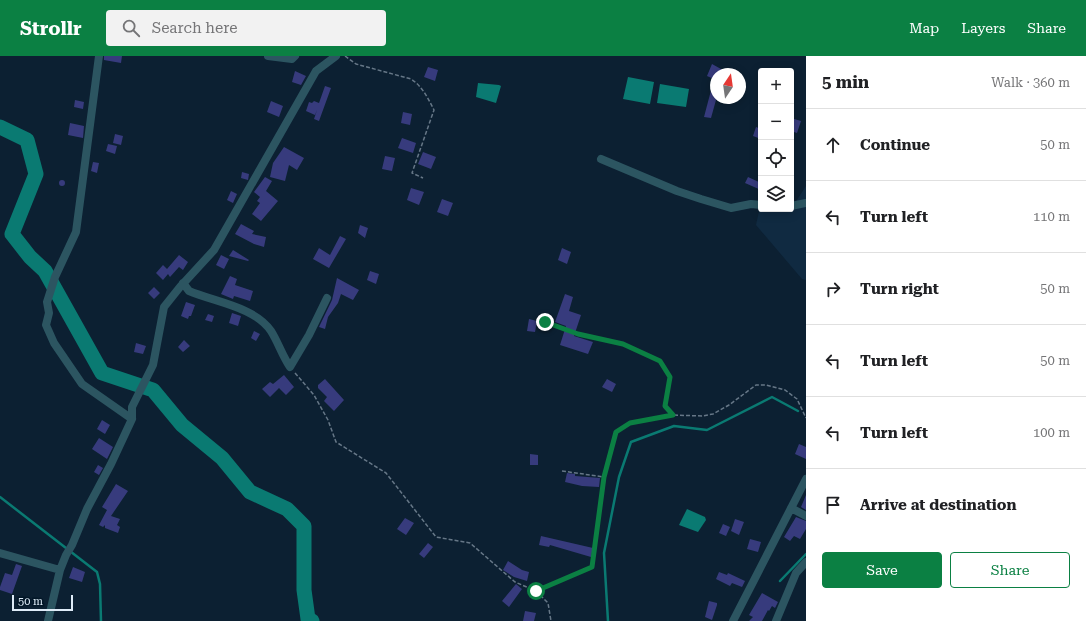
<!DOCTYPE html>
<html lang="en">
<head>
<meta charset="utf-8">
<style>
	body { margin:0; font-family:"Roboto Serif",serif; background:#f2f2f2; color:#202124 }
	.controls { position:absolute; right:12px; top:12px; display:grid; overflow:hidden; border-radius:4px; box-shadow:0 2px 10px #0003 }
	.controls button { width:36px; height:36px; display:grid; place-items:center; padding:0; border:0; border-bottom:1px solid #e0e0e0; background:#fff; color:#202124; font:20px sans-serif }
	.compass { position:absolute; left:710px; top:12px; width:36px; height:36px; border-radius:50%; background:#fff; box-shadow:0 2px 10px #0003; rotate:13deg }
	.scale { position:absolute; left:12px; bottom:10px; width:61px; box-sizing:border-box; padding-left:4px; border:2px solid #dfecf8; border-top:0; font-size:11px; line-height:14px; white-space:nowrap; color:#dfecf8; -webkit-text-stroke:3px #031728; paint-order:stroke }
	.stop { position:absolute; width:12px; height:12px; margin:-9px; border:3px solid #0b8043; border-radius:50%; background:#fff }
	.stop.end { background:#0b8043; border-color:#fff; box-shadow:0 1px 4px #0008 }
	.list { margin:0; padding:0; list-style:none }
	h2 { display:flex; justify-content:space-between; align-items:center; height:52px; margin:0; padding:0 16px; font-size:17px }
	h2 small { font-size:13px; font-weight:400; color:#757577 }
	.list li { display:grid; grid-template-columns:26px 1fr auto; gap:12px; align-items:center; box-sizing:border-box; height:72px; padding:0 16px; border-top:1px solid #e0e0e0 }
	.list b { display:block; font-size:15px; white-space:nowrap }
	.list em { font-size:13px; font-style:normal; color:#757577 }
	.actions { display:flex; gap:8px; padding:12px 16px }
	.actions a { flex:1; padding:9px 0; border:1px solid #0b8043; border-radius:4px; text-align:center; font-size:14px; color:#0b8043 }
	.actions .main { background:#0b8043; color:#fff }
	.icon { flex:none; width:22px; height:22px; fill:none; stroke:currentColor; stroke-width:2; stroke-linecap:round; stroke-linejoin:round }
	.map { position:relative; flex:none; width:806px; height:565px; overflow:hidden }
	header { display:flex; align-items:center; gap:24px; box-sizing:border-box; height:56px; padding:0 20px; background:#0b8043; color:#fff }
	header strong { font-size:19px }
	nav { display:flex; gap:22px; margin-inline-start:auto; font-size:14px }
	.search { width:280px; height:36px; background:#f2f2f2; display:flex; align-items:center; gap:10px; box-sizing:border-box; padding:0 14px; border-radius:4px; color:#757577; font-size:15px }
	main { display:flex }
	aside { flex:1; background:#fff }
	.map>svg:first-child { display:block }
	.built { fill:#102a41 }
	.water { fill:#0a7a72 }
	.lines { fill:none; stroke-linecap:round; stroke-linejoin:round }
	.stream { stroke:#0a7a72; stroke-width:2.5 }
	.river { stroke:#0a7a72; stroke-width:15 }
	.building { fill:#373b7d }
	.path { stroke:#667787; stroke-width:1.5; stroke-dasharray:4 2; stroke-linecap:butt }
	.minor { stroke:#2c5561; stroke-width:8 }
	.route { stroke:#0b8043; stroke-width:5 }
</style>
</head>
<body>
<header>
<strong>Strollr</strong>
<div class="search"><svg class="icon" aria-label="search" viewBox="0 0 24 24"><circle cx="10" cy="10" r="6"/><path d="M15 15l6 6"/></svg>Search here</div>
<nav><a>Map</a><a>Layers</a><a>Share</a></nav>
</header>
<main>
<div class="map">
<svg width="806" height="565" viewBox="0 0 806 565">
	<rect width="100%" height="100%" fill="#0c2032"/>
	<path class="built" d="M806 130V224L802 223 756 169 761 146V153H791Z"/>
	<path class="water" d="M628 21 654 26 650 48 623 43Z
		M478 27 499 29 501 30 496 47 476 41Z
		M660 28 689 33 686 51 657 47Z
		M687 453 705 461 706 464 698 476 679 469Z"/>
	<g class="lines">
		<path class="stream" d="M0 441 97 516 100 528 101 565
			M780 525 806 498
			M608 565 604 497 619 421 631 386 674 370 707 374 772 341 798 355"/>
		<path class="river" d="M0 71 27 84 36 118 12 178 30 201 45 215 102 317 153 334 182 369 222 402 250 436 287 453 304 470V534L308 563 312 565"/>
	</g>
	<path class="building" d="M104 0H122L121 7 104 4Z
		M712 8 721 13 733 18H716V24L707 20Z
		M428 11 438 14 435 25 424 21Z
		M295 15 306 20 301 29 292 26Z
		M714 23 716 24V44L711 62 704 61Z
		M325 30 331 32 319 65 314 63 317 54 315 59 306 55 309 46 312 47 314 45 319 47Z
		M75 44 84 46 83 53 74 51Z
		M271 45 283 50 279 61 267 56Z
		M403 56 412 58 410 69 401 67Z
		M791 62 801 65 797 77 791 75Z
		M70 67 84 70 83 82 68 79Z
		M756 71 761 73V83L753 80Z
		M115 78 123 80 121 89 113 87Z
		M402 82 416 87 413 97 398 92Z
		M108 88 117 90 115 98 106 95Z
		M284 91 304 102 297 114 289 109 285 125 270 121 273 107Z
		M423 96 436 101 431 113 418 108Z
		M385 100 395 102 392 115 382 113Z
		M93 106 99 107 97 117 91 115Z
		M242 116 249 118 248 124 241 122Z
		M265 121 272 125 266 135 278 145 261 165 252 158 260 147 257 145 260 141 254 136Z
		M748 121 761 127V134L745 127Z
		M59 127a3 3 0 1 1 6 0a3 3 0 1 1-6 0Z
		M411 132 424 136 419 149 407 144Z
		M231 135 237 138 233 147 227 144Z
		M442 143 453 147 448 160 437 156Z
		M241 168 254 175 252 178 266 181 264 191 254 188 235 178Z
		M360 169 368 172 365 182 358 177Z
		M340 180 346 183 329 212 313 203 319 192 330 199Z
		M562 192 571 196 567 208 558 204Z
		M233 194 249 204 248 205 229 200Z
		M179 199 188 206 183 214 179 211 170 221 168 218 163 224 156 217 163 209 167 213Z
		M221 199 229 203 224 213 216 209Z
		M370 215 379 218 376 228 367 224Z
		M230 220 237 223 235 229 253 235 250 245 234 240 233 243 221 238Z
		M337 222 359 234 353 244 341 238 338 247 328 261 325 273 319 271 332 244Z
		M154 231 160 237 154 243 148 237Z
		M565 238 573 241 569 255 581 259 574 280 593 286 588 298 560 289 566 270 555 266Z
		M186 246 195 249 191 260H189L188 263 181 260Z
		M232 257 241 260 238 270 229 267Z
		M208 258 214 260 212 266 205 264Z
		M529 263 537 265 535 276 527 275Z
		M254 275 260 278 256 285 251 282Z
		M184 284 190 290 183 296 178 291Z
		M136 287 146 290 143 298 134 296Z
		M284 319 294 331 286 339 279 332 270 341 262 333 270 326 273 328Z
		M325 323 344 344 334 355 324 345 327 341 318 332V329Z
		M607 323 616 328 612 336 602 331Z
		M102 364 110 369 105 378 97 373Z
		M99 382 113 391 107 403 92 393Z
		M799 388 806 391V403L795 398Z
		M530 398 538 399V409H530Z
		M98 409 103 412 99 419 94 416Z
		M567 417 575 418V420L600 422 599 431 582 430 565 426Z
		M116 428 128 435 111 460 120 463 117 469 120 471 118 477 105 472V469L103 471 99 469 107 454 102 451Z
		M806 439V454L801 451Z
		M796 461 806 465V473L800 483 794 480 790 485 784 481Z
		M405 462 414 467 406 479 397 473Z
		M735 463 744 466 739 479 731 475Z
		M723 468 730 471 726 480 719 477Z
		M541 480 593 492 591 501 550 489 549 491 539 489Z
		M750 483 761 486 758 496 747 493Z
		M428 487 433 491 424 502 419 498Z
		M508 505 522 514 529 516 527 525 514 521 503 514Z
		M16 508 22 510 12 538 0 534V531L5 517 12 519Z
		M73 511 85 516 82 526 69 522Z
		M719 516 727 519 728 517 745 525 742 531 732 527 730 530 716 523Z
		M516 528 522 533 509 551 502 545Z
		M762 537 778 546 775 552 772 550 769 555 768 554 762 565H749L753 561 749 559Z
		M709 545 717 547V549L712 564 705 561Z
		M525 555 536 557 534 565H523Z"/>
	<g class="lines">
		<path class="path" d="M345 0 356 8 411 23C422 30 428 42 434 54L412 117 423 122
			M545 266 578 278 623 288 660 305 670 321 665 350 673 359
			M295 317 314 339 328 364 336 386 386 417 436 481 470 487 515 526 536 535 592 511 604 421
			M562 415 604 421 616 377 630 367 673 359 702 360 713 358 729 349 756 329H766L785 334 797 343 806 362
			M536 535 548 547 551 565"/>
		<path class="minor" d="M99 0 76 176 55 221 47 246 49 257 46 269 54 287 82 328 132 363
			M268 0 292 3 295 0
			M601 103 677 135 701 143 731 152 751 148 761 149
			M791 150 806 147
			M183 227 189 235C215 246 255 251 271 275 278 286 282 299 290 311L309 279 327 242
			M791 452 806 460
			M0 497 60 514
			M48 565 60 514 66 499 72 489 87 453 111 408 132 363V351L153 309 164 251 180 231 214 194 316 15 336 0
			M733 565 806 423
			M776 565 796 517 806 506"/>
	</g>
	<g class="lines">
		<path class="route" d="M536 535 592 511 604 421 616 376 630 367 673 359 665 350 670 321 660 305 623 288 578 278 545 266"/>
	</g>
</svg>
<div class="controls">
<button>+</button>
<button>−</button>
<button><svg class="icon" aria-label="locate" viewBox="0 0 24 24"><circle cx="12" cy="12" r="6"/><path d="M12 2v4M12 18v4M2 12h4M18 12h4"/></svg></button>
<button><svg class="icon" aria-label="layers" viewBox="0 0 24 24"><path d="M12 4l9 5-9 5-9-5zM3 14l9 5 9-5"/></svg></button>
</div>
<svg class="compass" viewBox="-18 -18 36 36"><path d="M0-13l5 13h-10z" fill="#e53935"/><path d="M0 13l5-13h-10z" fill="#757577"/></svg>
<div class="scale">50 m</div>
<div class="stop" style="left:536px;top:535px"></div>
<div class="stop end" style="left:545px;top:266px"></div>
</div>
<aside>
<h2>5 min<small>Walk · 360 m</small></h2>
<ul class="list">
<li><svg class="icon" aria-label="ahead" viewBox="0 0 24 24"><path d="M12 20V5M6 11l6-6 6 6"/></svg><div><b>Continue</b></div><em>50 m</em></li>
<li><svg class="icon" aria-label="left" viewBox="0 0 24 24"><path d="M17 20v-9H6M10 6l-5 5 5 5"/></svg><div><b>Turn left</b></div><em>110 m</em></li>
<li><svg class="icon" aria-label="right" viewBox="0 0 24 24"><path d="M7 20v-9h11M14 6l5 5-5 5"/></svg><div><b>Turn right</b></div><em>50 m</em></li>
<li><svg class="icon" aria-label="left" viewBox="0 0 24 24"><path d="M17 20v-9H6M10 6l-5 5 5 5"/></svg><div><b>Turn left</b></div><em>50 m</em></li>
<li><svg class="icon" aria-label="left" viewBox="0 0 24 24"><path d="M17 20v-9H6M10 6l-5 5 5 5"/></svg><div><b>Turn left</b></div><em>100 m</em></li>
<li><svg class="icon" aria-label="arrive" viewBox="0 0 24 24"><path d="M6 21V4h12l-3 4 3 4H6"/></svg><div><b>Arrive at destination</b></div></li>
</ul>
<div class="actions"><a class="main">Save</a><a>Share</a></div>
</aside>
</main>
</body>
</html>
